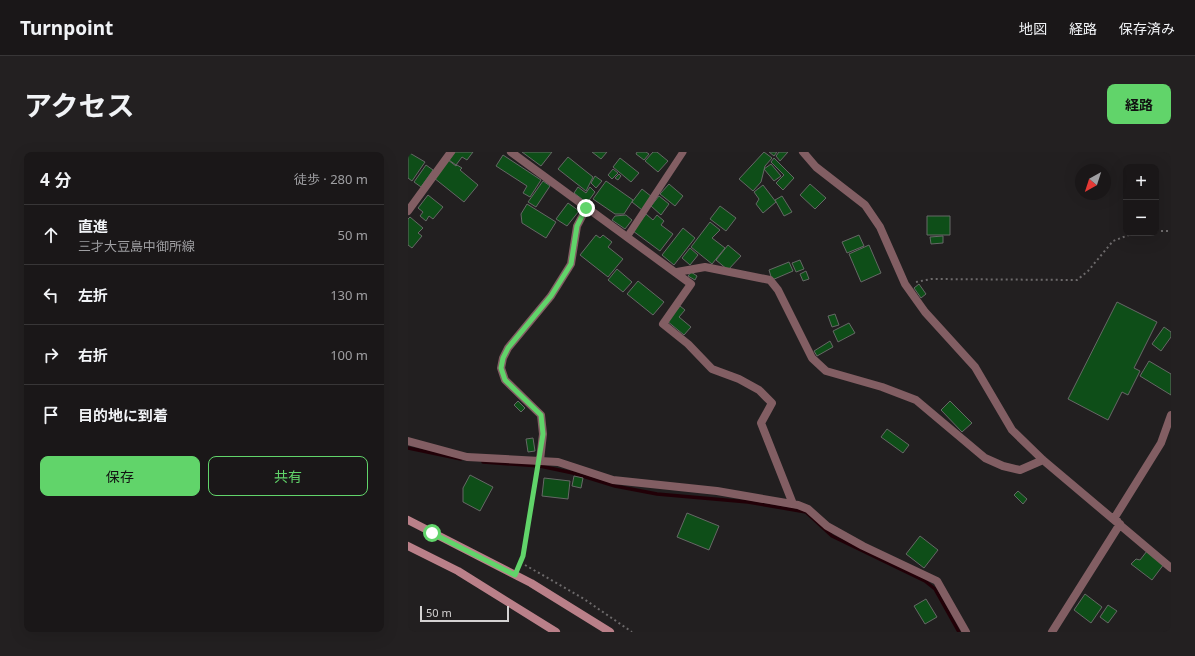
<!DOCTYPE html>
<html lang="ja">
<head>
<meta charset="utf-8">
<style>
	body { margin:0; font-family:"Noto Sans","Noto Sans JP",sans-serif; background:#232021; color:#f1f3f6 }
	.controls { position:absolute; right:12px; top:12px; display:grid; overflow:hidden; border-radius:8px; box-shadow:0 4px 16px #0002 }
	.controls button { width:36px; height:36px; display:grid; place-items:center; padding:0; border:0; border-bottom:1px solid #383637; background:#1a1718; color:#f1f3f6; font:20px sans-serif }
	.compass { position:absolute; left:667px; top:12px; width:36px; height:36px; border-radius:50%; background:#1a1718; box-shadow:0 4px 16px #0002; rotate:219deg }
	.scale { position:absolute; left:12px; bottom:10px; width:89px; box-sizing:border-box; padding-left:4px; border:2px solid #d4d2d2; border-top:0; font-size:11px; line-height:14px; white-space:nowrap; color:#d4d2d2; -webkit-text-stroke:3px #221f20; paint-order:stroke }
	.stop { position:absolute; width:12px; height:12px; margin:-9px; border:3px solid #61d46a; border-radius:50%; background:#fff }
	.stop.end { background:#61d46a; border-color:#fff; box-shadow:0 1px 4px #0008 }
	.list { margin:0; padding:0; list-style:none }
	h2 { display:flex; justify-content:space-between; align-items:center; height:52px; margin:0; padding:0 16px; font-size:17px }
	h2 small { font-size:13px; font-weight:400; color:#9f9fa2 }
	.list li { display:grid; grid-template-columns:26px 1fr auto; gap:12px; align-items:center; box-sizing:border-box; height:60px; padding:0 16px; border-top:1px solid #383637 }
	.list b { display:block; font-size:15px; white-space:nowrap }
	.list p { margin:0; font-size:13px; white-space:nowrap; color:#9f9fa2 }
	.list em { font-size:13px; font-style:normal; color:#9f9fa2 }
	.actions { display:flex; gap:8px; padding:12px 16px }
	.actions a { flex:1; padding:9px 0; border:1px solid #61d46a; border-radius:8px; text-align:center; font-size:14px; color:#61d46a }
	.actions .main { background:#61d46a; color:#111 }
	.icon { flex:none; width:22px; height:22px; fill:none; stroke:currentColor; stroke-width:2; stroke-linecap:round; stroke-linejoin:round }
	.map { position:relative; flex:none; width:763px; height:480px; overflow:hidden; border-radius:8px }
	header { display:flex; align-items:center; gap:24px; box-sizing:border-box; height:56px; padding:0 20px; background:#1a1718; border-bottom:1px solid #383637 }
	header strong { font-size:19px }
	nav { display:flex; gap:22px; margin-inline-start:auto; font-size:14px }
	.intro { display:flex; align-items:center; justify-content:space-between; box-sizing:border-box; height:96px; padding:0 24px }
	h1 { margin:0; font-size:28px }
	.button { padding:10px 18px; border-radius:8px; background:#61d46a; color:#111; font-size:14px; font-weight:700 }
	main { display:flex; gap:24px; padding:0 24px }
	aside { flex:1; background:#1a1718; border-radius:8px; box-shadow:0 4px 16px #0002 }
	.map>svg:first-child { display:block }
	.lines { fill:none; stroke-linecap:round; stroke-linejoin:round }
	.stream { stroke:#210007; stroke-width:3.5 }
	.building { fill:#0e4e18; stroke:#666866 }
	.path { stroke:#6d6a6b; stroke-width:2; stroke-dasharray:2 3; stroke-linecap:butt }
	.service { stroke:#825e63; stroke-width:7 }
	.minor { stroke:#825e63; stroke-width:8 }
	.secondary { stroke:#ba8089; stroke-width:8 }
	.route { stroke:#61d46a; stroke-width:5 }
</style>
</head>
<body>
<header>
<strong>Turnpoint</strong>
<nav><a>地図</a><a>経路</a><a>保存済み</a></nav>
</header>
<div class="intro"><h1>アクセス</h1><a class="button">経路</a></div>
<main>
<aside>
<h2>4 分<small>徒歩 · 280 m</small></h2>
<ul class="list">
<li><svg class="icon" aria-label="ahead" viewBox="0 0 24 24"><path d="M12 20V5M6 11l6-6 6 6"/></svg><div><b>直進</b><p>三才大豆島中御所線</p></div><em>50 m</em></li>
<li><svg class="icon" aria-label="left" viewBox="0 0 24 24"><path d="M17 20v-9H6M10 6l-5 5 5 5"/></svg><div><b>左折</b></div><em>130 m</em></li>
<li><svg class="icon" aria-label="right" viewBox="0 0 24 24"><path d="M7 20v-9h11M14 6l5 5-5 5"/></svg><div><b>右折</b></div><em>100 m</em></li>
<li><svg class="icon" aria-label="arrive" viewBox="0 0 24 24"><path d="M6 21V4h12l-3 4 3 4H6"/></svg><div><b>目的地に到着</b></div></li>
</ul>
<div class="actions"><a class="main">保存</a><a>共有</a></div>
</aside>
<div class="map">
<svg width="763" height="480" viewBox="0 0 763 480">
	<rect width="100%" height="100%" fill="#221f20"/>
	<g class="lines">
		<path class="stream" d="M0 296 53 307
			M75 310 132 314 165 321 207 334 249 342 340 350 398 360 424 384 517 429 527 437 551 480"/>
	</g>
	<path class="building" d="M0 0 17 10 4 29 0 26Z
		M47 0H65L59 8 54 5 48 13 41 8Z
		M114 0H144L133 14Z
		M184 0H199L193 7Z
		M229 0H238L241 2 236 8 228 2Z
		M245 0H249L260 9 250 20 237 9Z
		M356 0 364 6 357 14 353 30 345 39 331 27Z
		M361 0H369L366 4Z
		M371 0H380L372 9 368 4Z
		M95 3 133 28 122 45 115 41 119 34 88 14Z
		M160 5 185 25 178 39 150 17Z
		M212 6 231 21 223 30 205 15Z
		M366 6 386 26 375 38 368 31 376 23 363 10Z
		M40 8 48 14 49 13 54 16 52 18 70 33 56 50 26 26Z
		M363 12 373 24 366 29 356 17Z
		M18 13 25 18 13 35 6 30Z
		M205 17 210 21 204 27 200 23Z
		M211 22 213 24 210 28 207 26Z
		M187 24 194 29 188 36 183 31Z
		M135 29 142 34 128 55 120 50Z
		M198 29 225 48 216 62H207L185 47Z
		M261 32 275 44 267 54 252 42Z
		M402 32 418 46 407 57 392 43Z
		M355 33 368 50 355 61 348 52 351 47 346 40Z
		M170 35 178 41 182 35 187 40 179 51 166 41Z
		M234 37 244 45 234 58 224 50Z
		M20 43 35 55 25 67 21 64 18 69 12 64 15 60 10 56Z
		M251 44 261 52 253 63 243 54Z
		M374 44 384 60 376 64 367 48Z
		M160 51 171 59 159 74 148 67Z
		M119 52 148 70 138 86 114 71 113 62Z
		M312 54 328 66 318 79 302 67Z
		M238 62 245 68 249 63 256 69 253 73 265 82 252 99 225 79Z
		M218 63 224 68 217 77 204 68 207 64Z
		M519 64H542V83H519Z
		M2 65 15 76 10 81 14 84 4 96 0 93V67Z
		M302 70 312 78 304 86 317 96 304 112 283 95Z
		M275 76 287 86 266 113 254 103Z
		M188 83 192 86 195 83 204 90 200 95 215 107 200 125 172 103Z
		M451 83 456 94 439 101 434 90Z
		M535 84V91L523 92 522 85Z
		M320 93 333 104 320 118 308 108Z
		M461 93 473 121 453 130 441 102Z
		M282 96 290 103 282 113 274 106Z
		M392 108 396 117 388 120 384 111Z
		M381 110 385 119 364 128 361 118Z
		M209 117 224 130 215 140 200 128Z
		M398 119 401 127 395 129 392 122Z
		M283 120 289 124 287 128 280 124Z
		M230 129 256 150 245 163 219 142Z
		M511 132 518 142 513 146 506 136Z
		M709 150 749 170 726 216 732 219 720 243 714 240 700 268 660 247Z
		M272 154 277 158 271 165 283 175 276 183 259 169Z
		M427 162 431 173 424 175 420 164Z
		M441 171 447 181 430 190 425 179Z
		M756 175 763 180V185L753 199 744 192Z
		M422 189 425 195 409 204 406 199Z
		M741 209 763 222V243L732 224Z
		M110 249 117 256 113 260 106 253Z
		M542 249 564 271 554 280 533 258Z
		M479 277 501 293 495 301 473 285Z
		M125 286 127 299 120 300 118 287Z
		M62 323 85 335 72 359 55 350V336Z
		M166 324 175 326 173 336 164 334Z
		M136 326 162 329 160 347 134 344Z
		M610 339 619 347 615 352 606 343Z
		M279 361 311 374 301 398 269 385Z
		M512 384 530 398 516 416 498 402Z
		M739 399 756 412 744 428 723 412 728 407 732 408Z
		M677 442 694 455 683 471 666 458Z
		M518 447 529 465 517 472 506 454Z
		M700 453 709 459 700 471 692 465Z"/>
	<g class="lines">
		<path class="path" d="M748 79H763
			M508 130 523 127 669 128 680 119 705 89 726 81
			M117 413 176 447 224 480
			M111 414 115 403 130 319"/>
		<path class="service" d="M219 85 275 0"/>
		<path class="minor" d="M103 0 283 132 255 172 280 192 304 217 331 227 351 238 364 251 353 271 385 352
			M395 0 408 15 457 53 472 75 497 132 517 160 567 215 604 278 635 308 763 416
			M0 59 43 0
			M269 120 297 115 362 128 370 138 404 206 418 219 474 235 508 248 577 306 595 314 612 318 635 308
			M0 289 59 305 150 310 205 328 309 339 390 353 400 357 419 374 455 394 529 429 558 480
			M132 308 135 282 133 263 97 228 93 216 95 206 100 196 143 144 163 112 169 74 178 57
			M711 372 707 365 753 291 763 263
			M644 480 712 372"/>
		<path class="secondary" d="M0 368 123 431 202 480
			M0 394 50 419 148 480"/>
	</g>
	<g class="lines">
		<path class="route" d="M24 381 107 423 115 404 135 282 133 263 97 228 93 216 95 206 100 196 143 144 163 112 169 74 178 56"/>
	</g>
</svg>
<div class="controls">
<button>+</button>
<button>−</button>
</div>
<svg class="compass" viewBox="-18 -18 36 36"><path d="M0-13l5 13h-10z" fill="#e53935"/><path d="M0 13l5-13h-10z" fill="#9f9fa2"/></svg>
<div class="scale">50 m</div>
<div class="stop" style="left:24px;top:381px"></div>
<div class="stop end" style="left:178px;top:56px"></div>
</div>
</main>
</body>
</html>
